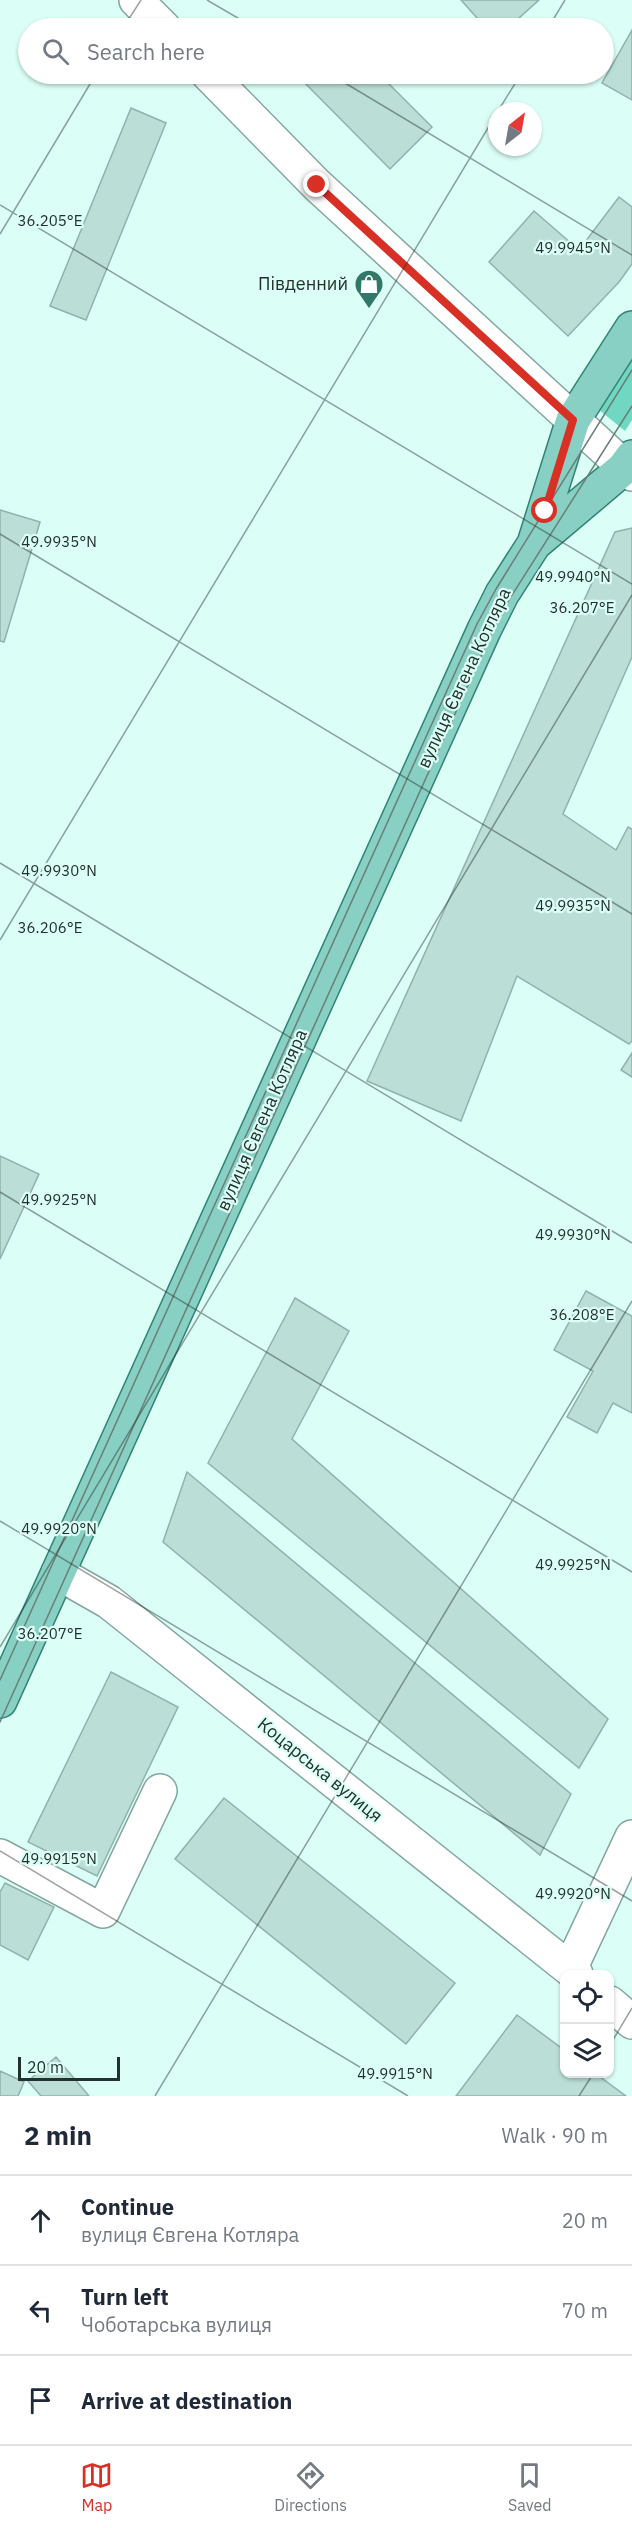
<!DOCTYPE html>
<html lang="en">
<head>
<meta charset="utf-8">
<style>
	body { margin:0; font-family:"IBM Plex Sans",sans-serif; background:#f6f6f7; color:#1f2937 }
	.controls { position:absolute; right:18px; bottom:18px; display:grid; overflow:hidden; border-radius:12px; box-shadow:0 2px 4px #0004 }
	.controls button { width:54px; height:54px; display:grid; place-items:center; padding:0; border:0; border-bottom:2px solid #e0e1e3; background:#fff; color:#1f2937; font:30px sans-serif }
	.compass { position:absolute; left:488px; top:102px; width:54px; height:54px; border-radius:50%; background:#fff; box-shadow:0 2px 4px #0004; rotate:31deg }
	.scale { position:absolute; left:18px; bottom:15px; width:102px; box-sizing:border-box; padding-left:6px; border:3px solid #23312d; border-top:0; font-size:16px; line-height:21px; white-space:nowrap; color:#23312d; -webkit-text-stroke:4px #dbfff6; paint-order:stroke }
	.stop { position:absolute; width:18px; height:18px; margin:-14px; border:4px solid #d93025; border-radius:50%; background:#fff }
	.stop.end { background:#d93025; border-color:#fff; box-shadow:0 2px 6px #0008 }
	.list { margin:0; padding:0; list-style:none }
	h2 { display:flex; justify-content:space-between; align-items:center; height:78px; margin:0; padding:0 24px; font-size:26px }
	h2 small { font-size:20px; font-weight:400; color:#747a83 }
	.list li { display:grid; grid-template-columns:39px 1fr auto; gap:18px; align-items:center; box-sizing:border-box; height:90px; padding:0 24px; border-top:2px solid #e0e1e3 }
	.list b { display:block; font-size:22px; white-space:nowrap }
	.list p { margin:0; font-size:20px; white-space:nowrap; color:#747a83 }
	.list em { font-size:20px; font-style:normal; color:#747a83 }
	.icon { flex:none; width:33px; height:33px; fill:none; stroke:currentColor; stroke-width:2; stroke-linecap:round; stroke-linejoin:round }
	.map { position:relative; flex:none; width:632px; height:2096px; overflow:hidden }
	.search { position:absolute; background:#fff; box-shadow:0 2px 4px #0004; left:18px; right:18px; top:18px; height:66px; display:flex; align-items:center; gap:15px; box-sizing:border-box; padding:0 21px; border-radius:33px; color:#747a83; font-size:22px }
	.sheet { height:348px; background:#fff }
	nav { display:flex; justify-content:space-around; align-items:center; box-sizing:border-box; height:84px; border-top:2px solid #e0e1e3; background:#fff; font-size:16px; color:#747a83 }
	nav a { display:grid; justify-items:center; gap:3px }
	nav .on { color:#d93025 }
	.map>svg:first-child { display:block }
	.green { fill:#70d8c2 }
	.building { fill:#bbdfd6; stroke:#90b2aa; stroke-width:1.5 }
	.lines { fill:none; stroke-linecap:round; stroke-linejoin:round }
	.minor-casing { stroke:#84a69e; stroke-width:36 }
	.major-casing { stroke:#318474; stroke-width:36 }
	.minor { stroke:#fff; stroke-width:33 }
	.major { stroke:#88d0c3; stroke-width:33 }
	.tram { stroke:#697f79; stroke-width:1.5 }
	.route { stroke:#d93025; stroke-width:8 }
	.ticks { fill:none; stroke:#23312d; stroke-width:1.5; stroke-opacity:0.45 }
	.labels { text-anchor:middle; stroke-width:4.5; stroke-linejoin:round; paint-order:stroke }
	.poi-label { font-size:18px; fill:#23312d; stroke:#dbfff6; text-anchor:end }
	.street-label { font-size:18px; fill:#23312d; stroke:#dbfff6 }
	.ticks-label { font-size:15px; text-anchor:middle; fill:#23312d; stroke:#dbfff6; stroke-width:4.5; stroke-linejoin:round; paint-order:stroke }
</style>
</head>
<body>
<div class="map">
<svg width="632" height="2096" viewBox="0 0 632 2096">
	<rect width="100%" height="100%" fill="#dbfff6"/>
	<path class="green" d="M632 356V420L625 431 598 409Z"/>
	<path class="building" d="M461 0H539L508 28H486Z
		M632 30V100L602 83Z
		M296 74H379L432 127 390 169Z
		M131 108 166 123 86 320 50 306Z
		M619 197 632 207V264L619 282 568 336 489 262 534 211 579 250Z
		M0 510 40 522 4 642 0 641Z
		M632 528V657L563 814 616 850 628 827 632 829V1041L629 1044 517 976 461 1121 367 1081 615 532Z
		M632 1053V1077L621 1070Z
		M0 1156 39 1174 0 1259Z
		M586 1291 632 1316V1413L613 1403 597 1433 567 1417 593 1371 554 1350Z
		M295 1298 349 1331 292 1439 608 1719 579 1768 208 1463Z
		M187 1472 571 1794 540 1855 163 1542Z
		M111 1672 178 1707 97 1876 28 1842Z
		M224 1798 455 1983 406 2044 175 1859Z
		M5 1883 54 1907 28 1960 0 1945V1892Z
		M517 2015 564 2050V2074H596L626 2096H456Z
		M56 2057 89 2096H41L28 2081Z
		M0 2071 24 2082 18 2096H0Z"/>
	<g class="lines">
		<g class="minor-casing">
			<path id="minor" d="M136 0 164 28
				M208 74 317 185 632 474
				M58 1573 109 1602 576 1974
				M0 1856 103 1911 160 1791
				M570 1969 632 1837
				M610 2003 632 2022"/>
		</g>
		<g class="major-casing">
			<path id="major" d="M534 544 624 468 632 457
				M0 1701 484 630 502 594 534 544 573 420 632 328"/>
		</g>
		<use href="#minor" class="minor"/>
		<use href="#major" class="major"/>
		<path class="tram" d="M0 1680 477 624 496 589 632 370
			M0 1722 500 614 632 406"/>
	</g>
	<g class="lines">
		<path class="route" d="M317 185 573 420 545 511"/>
	</g>
	<path class="ticks" d="M207 0 255 28M123 28 141 0M548 28 565 0M330 74 632 255M498 111 521 74M0 205 632 584M0 234 96 74M0 534 632 914M0 863 632 1243M0 940 497 113M0 1192 632 1572M0 1521 632 1901M0 1647 632 595M0 1851 408 2096M610 2045 632 2008M155 2096 632 1301M579 2096 593 2074"/>
	<defs>
		<g id="shop-pin" transform="scale(1.5)"><path d="M0 17L-7.5 6A9.5 9.5 0 1 1 7.5 6Z" fill="#337769" stroke="#dbfff6"/><path d="M-5-2.5h2.3a2.7 3.5 0 0 1 5.4 0H5L5.5 6h-11ZM-1.5-2.5h3a1.5 2.3 0 0 0-3 0Z" fill="#fff"/></g>
	</defs>
	<g fill-rule="evenodd">
		<use href="#shop-pin" x="369" y="284"/>
	</g>
	<g class="labels">
		<g class="poi-label">
			<text x="348" y="290">Південний</text>
		</g>
		<g class="street-label">
			<text transform="translate(464 678) rotate(-65)" y="6">вулиця Євгена Котляра</text>
			<text transform="translate(262 1120) rotate(-66)" y="6">вулиця Євгена Котляра</text>
			<text transform="translate(320 1770) rotate(39)" y="6">Коцарська вулиця</text>
		</g>
	</g>
	<g class="ticks-label">
		<text x="50" y="226">36.205°E</text>
		<text x="573" y="253">49.9945°N</text>
		<text x="59" y="547">49.9935°N</text>
		<text x="573" y="582">49.9940°N</text>
		<text x="582" y="613">36.207°E</text>
		<text x="59" y="876">49.9930°N</text>
		<text x="573" y="911">49.9935°N</text>
		<text x="50" y="933">36.206°E</text>
		<text x="59" y="1205">49.9925°N</text>
		<text x="573" y="1240">49.9930°N</text>
		<text x="582" y="1320">36.208°E</text>
		<text x="59" y="1534">49.9920°N</text>
		<text x="573" y="1570">49.9925°N</text>
		<text x="50" y="1639">36.207°E</text>
		<text x="59" y="1864">49.9915°N</text>
		<text x="573" y="1899">49.9920°N</text>
		<text x="395" y="2079">49.9915°N</text>
	</g>
</svg>
<div class="controls">
<button><svg class="icon" aria-label="locate" viewBox="0 0 24 24"><circle cx="12" cy="12" r="6"/><path d="M12 2v4M12 18v4M2 12h4M18 12h4"/></svg></button>
<button><svg class="icon" aria-label="layers" viewBox="0 0 24 24"><path d="M12 4l9 5-9 5-9-5zM3 14l9 5 9-5"/></svg></button>
</div>
<svg class="compass" viewBox="-18 -18 36 36"><path d="M0-13l5 13h-10z" fill="#e53935"/><path d="M0 13l5-13h-10z" fill="#747a83"/></svg>
<div class="scale">20 m</div>
<div class="stop" style="left:545px;top:511px"></div>
<div class="stop end" style="left:317px;top:185px"></div>
<div class="search"><svg class="icon" aria-label="search" viewBox="0 0 24 24"><circle cx="10" cy="10" r="6"/><path d="M15 15l6 6"/></svg>Search here</div>
</div>
<section class="sheet">
<h2>2 min<small>Walk · 90 m</small></h2>
<ul class="list">
<li><svg class="icon" aria-label="ahead" viewBox="0 0 24 24"><path d="M12 20V5M6 11l6-6 6 6"/></svg><div><b>Continue</b><p>вулиця Євгена Котляра</p></div><em>20 m</em></li>
<li><svg class="icon" aria-label="left" viewBox="0 0 24 24"><path d="M17 20v-9H6M10 6l-5 5 5 5"/></svg><div><b>Turn left</b><p>Чоботарська вулиця</p></div><em>70 m</em></li>
<li><svg class="icon" aria-label="arrive" viewBox="0 0 24 24"><path d="M6 21V4h12l-3 4 3 4H6"/></svg><div><b>Arrive at destination</b></div></li>
</ul>
</section>
<nav>
<a class="on"><svg class="icon" aria-label="map" viewBox="0 0 24 24"><path d="M3 6l6-2 6 2 6-2v14l-6 2-6-2-6 2zM9 4v14M15 6v14"/></svg>Map</a>
<a><svg class="icon" aria-label="directions" viewBox="0 0 24 24"><path d="M12 3l9 9-9 9-9-9zM9 14v-3h6M13 9l2 2-2 2"/></svg>Directions</a>
<a><svg class="icon" aria-label="saved" viewBox="0 0 24 24"><path d="M7 4h10v16l-5-4-5 4z"/></svg>Saved</a>
</nav>
</body>
</html>
